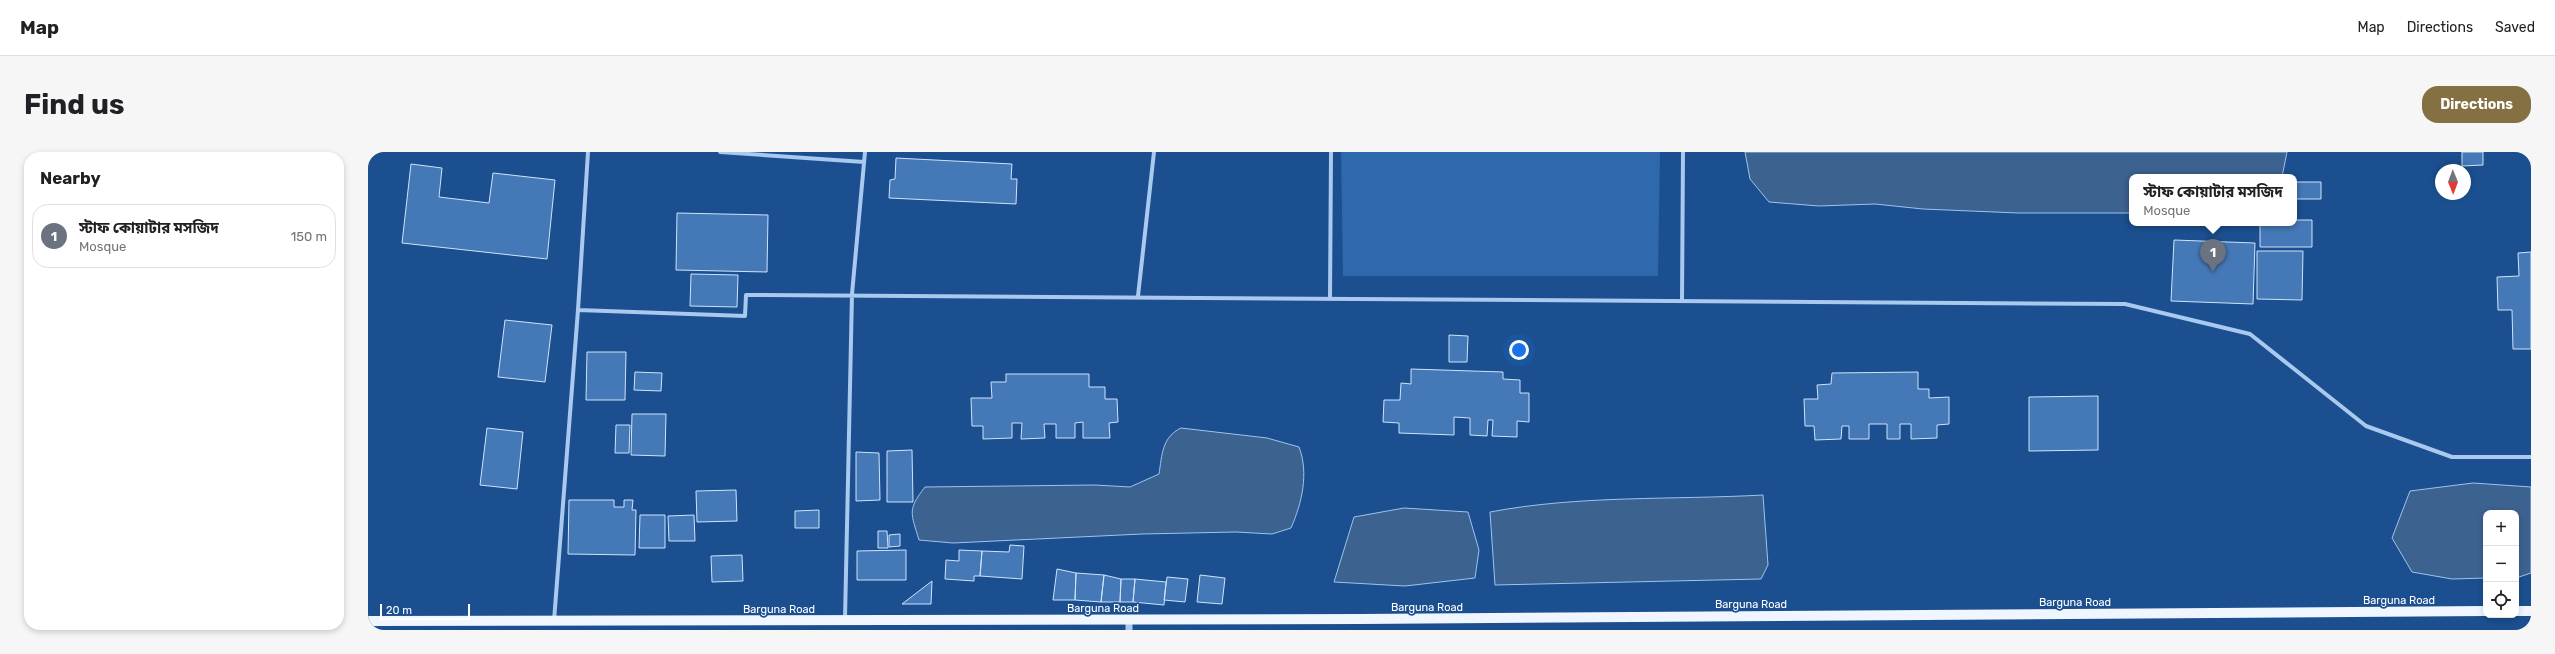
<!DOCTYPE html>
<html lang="en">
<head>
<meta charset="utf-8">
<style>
	body { margin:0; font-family:Rubik,"Noto Sans Bengali",sans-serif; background:#f6f6f6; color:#202124 }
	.controls { position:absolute; right:12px; bottom:12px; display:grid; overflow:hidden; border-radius:8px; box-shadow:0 2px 6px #0003 }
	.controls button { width:36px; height:36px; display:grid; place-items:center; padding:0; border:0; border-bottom:1px solid #e0e0e0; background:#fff; color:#202124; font:20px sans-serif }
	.compass { position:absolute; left:2067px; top:12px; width:36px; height:36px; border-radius:50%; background:#fff; box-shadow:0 2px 6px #0003; rotate:179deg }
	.scale { position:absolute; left:12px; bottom:10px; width:90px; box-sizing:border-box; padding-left:4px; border:2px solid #fff; border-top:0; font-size:11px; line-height:14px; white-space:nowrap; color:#fff; -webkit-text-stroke:3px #1b4f8f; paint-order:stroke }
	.you { position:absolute; left:1151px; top:198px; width:14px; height:14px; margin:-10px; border:3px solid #fff; border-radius:50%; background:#1a73e8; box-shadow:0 0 0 6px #1a73e833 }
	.badge { display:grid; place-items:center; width:26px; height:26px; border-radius:50%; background:#847042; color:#fff; font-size:13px; font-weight:700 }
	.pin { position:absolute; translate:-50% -33px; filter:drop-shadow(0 1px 2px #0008) }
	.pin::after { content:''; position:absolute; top:21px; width:14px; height:12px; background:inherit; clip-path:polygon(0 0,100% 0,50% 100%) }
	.popup { position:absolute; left:1761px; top:22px; width:168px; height:52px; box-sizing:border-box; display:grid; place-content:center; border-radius:8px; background:#fff; filter:drop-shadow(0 1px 3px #0005); font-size:13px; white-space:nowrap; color:#757577 }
	.popup b { font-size:15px; color:#202124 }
	.popup::after { content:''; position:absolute; left:50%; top:100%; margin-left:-8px; border:8px solid transparent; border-top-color:#fff }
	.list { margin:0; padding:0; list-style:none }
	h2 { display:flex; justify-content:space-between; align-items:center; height:52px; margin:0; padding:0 16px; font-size:17px }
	h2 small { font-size:13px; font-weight:400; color:#757577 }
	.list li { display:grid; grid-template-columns:26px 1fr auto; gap:12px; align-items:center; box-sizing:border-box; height:64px; margin:0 8px 8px; padding:0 8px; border:1px solid #e0e0e0; border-radius:16px }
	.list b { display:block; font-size:15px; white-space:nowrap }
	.list p { margin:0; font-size:13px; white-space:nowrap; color:#757577 }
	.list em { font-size:13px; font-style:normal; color:#757577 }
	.icon { flex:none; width:22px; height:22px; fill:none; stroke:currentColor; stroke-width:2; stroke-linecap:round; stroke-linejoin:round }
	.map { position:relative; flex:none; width:2163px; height:478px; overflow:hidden; border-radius:16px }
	header { display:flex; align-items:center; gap:24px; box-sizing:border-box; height:56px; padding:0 20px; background:#fff; border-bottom:1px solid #e0e0e0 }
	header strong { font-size:19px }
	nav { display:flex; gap:22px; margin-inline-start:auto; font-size:14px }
	.intro { display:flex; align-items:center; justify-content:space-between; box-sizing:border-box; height:96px; padding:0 24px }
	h1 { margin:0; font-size:28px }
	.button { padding:10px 18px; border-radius:16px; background:#847042; color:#fff; font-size:14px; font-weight:700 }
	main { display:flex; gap:24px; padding:0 24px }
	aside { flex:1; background:#fff; border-radius:16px; box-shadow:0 2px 6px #0003 }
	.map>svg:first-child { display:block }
	.green { fill:#2e69ad }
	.water { fill:#3c6290; stroke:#9cc4f0 }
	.building { fill:#4478b7; stroke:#cfe3fa }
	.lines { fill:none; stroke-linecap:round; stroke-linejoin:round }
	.minor { stroke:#a9c9ee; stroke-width:4 }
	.tertiary { stroke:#a9c9ee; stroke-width:7 }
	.primary { stroke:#f0f6ff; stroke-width:10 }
	.labels { text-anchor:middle; stroke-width:3.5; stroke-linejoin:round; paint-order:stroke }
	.street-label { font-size:11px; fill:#fff; stroke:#1b4f8f }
</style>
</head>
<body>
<header>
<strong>Map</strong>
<nav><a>Map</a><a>Directions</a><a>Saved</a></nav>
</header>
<div class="intro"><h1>Find us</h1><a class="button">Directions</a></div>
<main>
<aside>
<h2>Nearby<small></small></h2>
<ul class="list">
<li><span class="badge" style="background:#6b7280">1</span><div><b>স্টাফ কোয়াটার মসজিদ</b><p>Mosque</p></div><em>150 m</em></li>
</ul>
</aside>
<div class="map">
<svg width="2163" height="478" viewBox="0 0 2163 478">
	<rect width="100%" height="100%" fill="#1b4f8f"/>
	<path class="green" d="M973 0H1292L1290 124H975Z"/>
	<path class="water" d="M1377 0H1919L1914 25H1764V61H1650L1555 57 1507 52 1451 54 1401 50 1382 27Z
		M813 276 899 286 931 295C941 321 934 351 923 376L904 382 868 380 774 382 585 391 551 388C543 361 539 358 557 335L727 333 762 335 791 322C794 303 794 285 813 276Z
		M2105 331 2163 335V421L2148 426V361H2118V426L2084 427 2044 420 2024 386 2042 339Z
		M1395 343 1400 413 1393 427 1127 433 1122 360C1212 343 1304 348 1395 343Z
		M1036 356 1100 360 1111 398 1107 426 1037 434 966 430 986 365Z"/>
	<path class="building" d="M2094 0H2115V13L2094 14Z
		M528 6 644 12 643 27H649L648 52 521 46 522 28 527 27Z
		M43 12 74 16 71 45 121 51 125 21 187 28 179 107 34 91Z
		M1926 30H1953V47H1926Z
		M309 61 400 63 399 120 308 118Z
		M1926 68H1944V95H1892V71H1926Z
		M1806 88 1887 91 1885 152 1803 149Z
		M1889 99H1935L1934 148 1889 147Z
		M2163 100V197H2145L2144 158H2130L2129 125 2151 124 2150 101Z
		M323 122 370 123 369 155 322 154Z
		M137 168 184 173 177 230 130 225Z
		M1081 183 1100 184 1099 210H1081Z
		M219 200H258L257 248H218Z
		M1043 217 1135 220V227L1152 228V241H1161V270L1149 269V285L1124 284 1125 268H1120L1119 284 1102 283V266L1086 265V283L1031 281V271L1015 270 1016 248H1032L1033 231 1043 232Z
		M267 220 294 221 293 239 266 238Z
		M1550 220V237H1561V246L1581 245V272L1569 273V286L1543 287V272H1532V287H1519V272H1501V287H1481V274H1474L1473 287 1447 288 1446 274H1437L1436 247H1450L1449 233 1463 232 1464 221Z
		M638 222H721V235H737V247H749L750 270 741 271 742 286H715V270L707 271V286H688V272H676L677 286 653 287 654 271H644V286L615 287V274H604L603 246H624L623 230H638Z
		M1730 244V298L1661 299V245Z
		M264 262H298L297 304 263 303Z
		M248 273H262L261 301H247Z
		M119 276 155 280 149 337 112 333Z
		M544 298 545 350H519V299Z
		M488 300 511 301 512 348 488 349Z
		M368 338 369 369 329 370 328 339Z
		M201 348H246V355H256V348H265L264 358H268L267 403 200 402Z
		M451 358V376H427V359Z
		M272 363H297V396H271Z
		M326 363 327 389H301L300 364Z
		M510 379H519L520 396H510Z
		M532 382V394L521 395V383Z
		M642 393 656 394 654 427 612 424 614 399 641 400Z
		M538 398V428H489V399Z
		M591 398 614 399 612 424H606V429L577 427 578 408 591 409Z
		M374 403 375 429 344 430 343 404Z
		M689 417 708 421 707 448H685Z
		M708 421 736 423 733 450 707 448Z
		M736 423 753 427 752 450H733Z
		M832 423 857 426 854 452 829 450Z
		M799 425 820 427 817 450 796 448Z
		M753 427H767L765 450H752Z
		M767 427 798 430 796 453 765 450Z
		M564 429 563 452H534Z"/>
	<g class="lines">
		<path class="minor" d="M352 0 496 10
			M770 144 786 0
			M962 145 963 0
			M1314 148 1315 0
			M210 158 220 0
			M477 467 484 142 497 0
			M186 469 210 158 377 164 378 143 1757 152 1882 182 1998 274 2084 305H2163"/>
		<path class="tertiary" d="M761 478V467"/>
		<path class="primary" d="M2148 459H2163
			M0 469 992 467 2118 459"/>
	</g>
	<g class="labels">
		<g class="street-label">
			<text x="2031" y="452">Barguna Road</text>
			<text x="1707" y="454">Barguna Road</text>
			<text x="1383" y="456">Barguna Road</text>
			<text x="1059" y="459">Barguna Road</text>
			<text x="735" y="460">Barguna Road</text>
			<text x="411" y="461">Barguna Road</text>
		</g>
	</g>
</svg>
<div class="controls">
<button>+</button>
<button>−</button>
<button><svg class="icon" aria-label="locate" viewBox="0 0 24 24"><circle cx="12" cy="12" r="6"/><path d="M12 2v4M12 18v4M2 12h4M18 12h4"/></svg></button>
</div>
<svg class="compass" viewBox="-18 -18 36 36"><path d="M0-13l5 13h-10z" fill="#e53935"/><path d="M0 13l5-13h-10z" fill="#757577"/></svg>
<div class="scale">20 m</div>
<div class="you"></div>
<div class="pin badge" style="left:1845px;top:120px;background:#6b7280">1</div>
<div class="popup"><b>স্টাফ কোয়াটার মসজিদ</b>Mosque</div>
</div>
</main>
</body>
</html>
